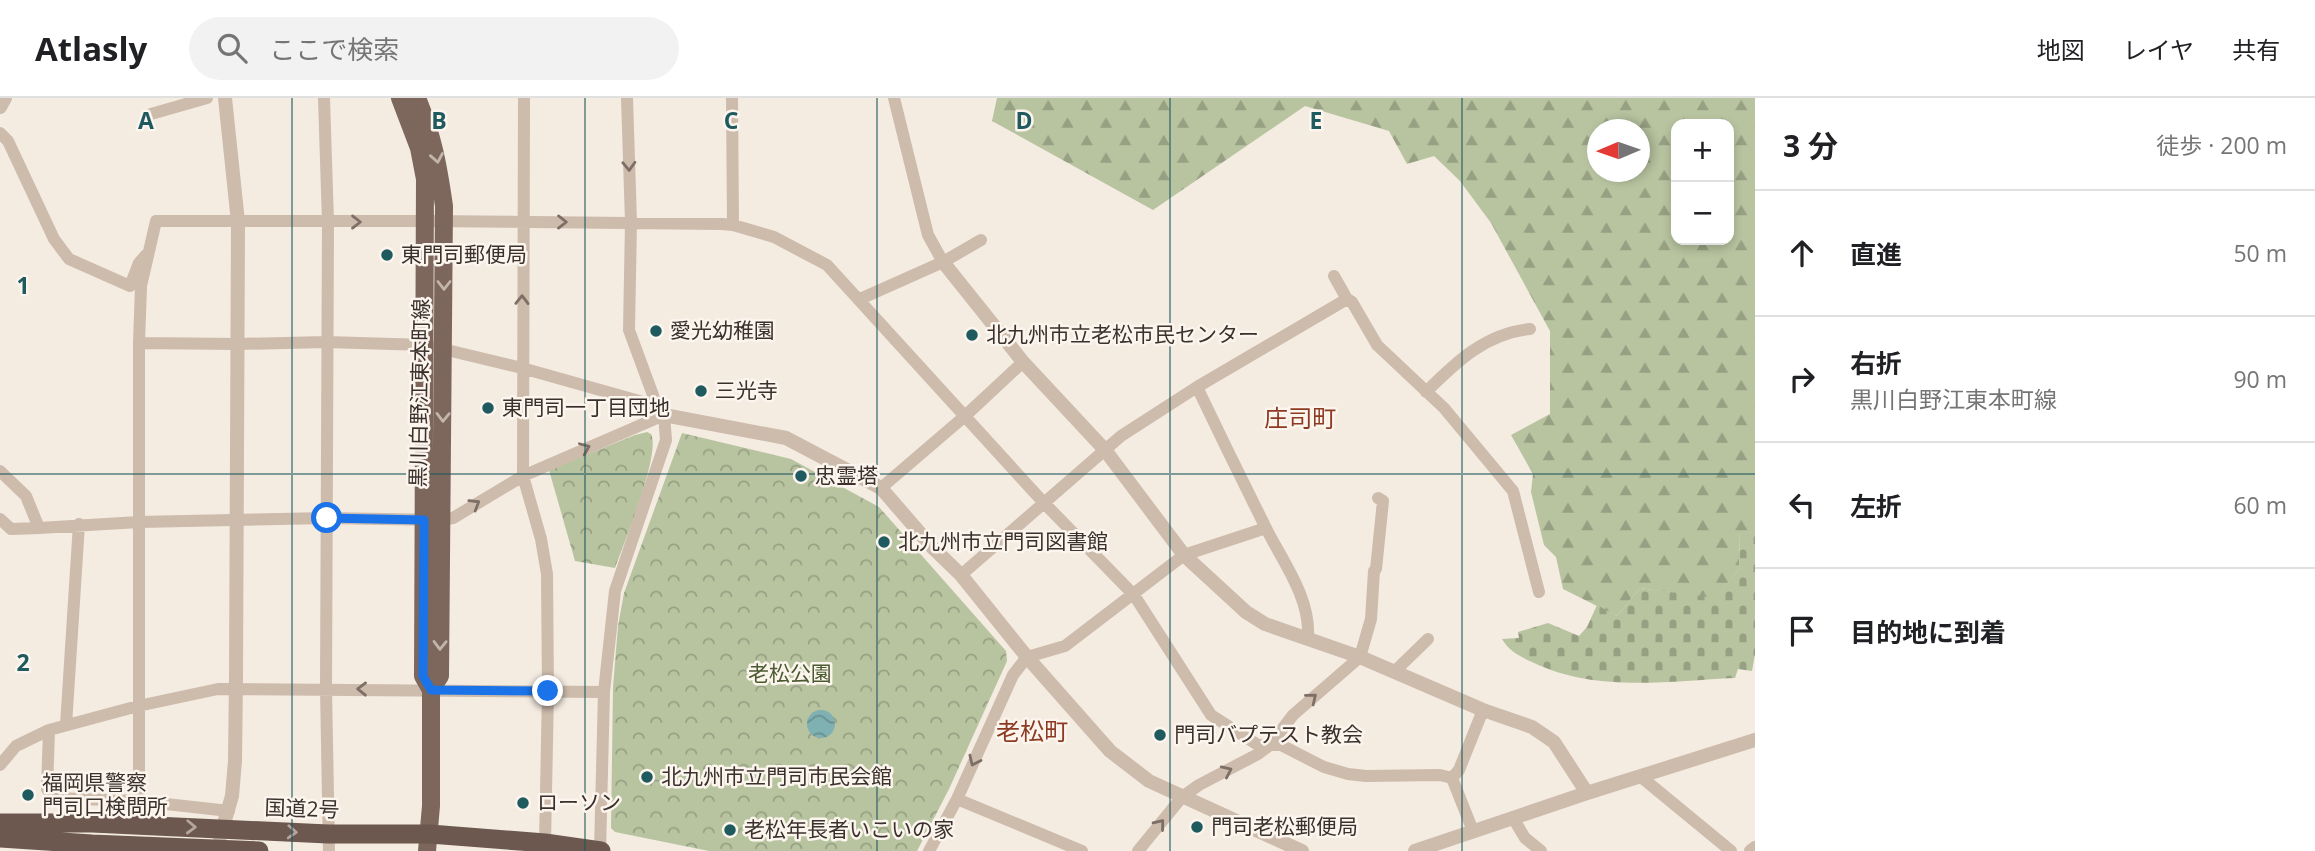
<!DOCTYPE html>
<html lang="ja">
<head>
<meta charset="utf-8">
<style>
	body { margin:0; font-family:"Open Sans","Noto Sans JP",sans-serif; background:#f2f2f2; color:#202124 }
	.controls { position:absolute; right:21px; top:21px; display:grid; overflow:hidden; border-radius:14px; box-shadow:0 4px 10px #0003 }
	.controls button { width:63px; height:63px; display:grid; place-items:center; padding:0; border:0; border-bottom:2px solid #e0e0e0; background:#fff; color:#202124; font:35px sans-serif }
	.compass { position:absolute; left:1587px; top:21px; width:63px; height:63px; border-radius:50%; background:#fff; box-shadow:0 4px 10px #0003; rotate:268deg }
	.stop { position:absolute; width:21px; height:21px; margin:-16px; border:5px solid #1a73e8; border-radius:50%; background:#fff }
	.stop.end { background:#1a73e8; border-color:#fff; box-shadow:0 2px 7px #0008 }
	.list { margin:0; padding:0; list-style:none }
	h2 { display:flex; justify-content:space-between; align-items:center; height:91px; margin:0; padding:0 28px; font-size:30px }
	h2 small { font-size:23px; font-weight:400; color:#757577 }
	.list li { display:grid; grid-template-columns:46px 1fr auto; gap:21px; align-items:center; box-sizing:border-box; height:126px; padding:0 28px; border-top:2px solid #e0e0e0 }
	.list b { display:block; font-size:26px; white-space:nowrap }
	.list p { margin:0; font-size:23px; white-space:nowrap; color:#757577 }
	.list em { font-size:23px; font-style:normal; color:#757577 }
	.icon { flex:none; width:38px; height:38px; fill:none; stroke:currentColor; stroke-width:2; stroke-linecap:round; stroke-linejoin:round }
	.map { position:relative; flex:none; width:1755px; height:753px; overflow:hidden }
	header { display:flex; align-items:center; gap:42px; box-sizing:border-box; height:98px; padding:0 35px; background:#fff; border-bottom:2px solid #e0e0e0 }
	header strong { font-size:33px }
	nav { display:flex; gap:38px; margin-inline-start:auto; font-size:24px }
	.search { width:490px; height:63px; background:#f2f2f2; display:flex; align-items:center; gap:18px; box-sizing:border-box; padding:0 24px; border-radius:38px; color:#757577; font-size:26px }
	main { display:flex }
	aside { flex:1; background:#fff }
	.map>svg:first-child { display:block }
	.forest { fill:url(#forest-firs); fill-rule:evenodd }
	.cemetery { fill:url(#cemetery-stones) }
	.park { fill:url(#park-crowns) }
	.water { fill:url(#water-waves) }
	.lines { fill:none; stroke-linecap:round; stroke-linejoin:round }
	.minor { stroke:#cdbbac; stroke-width:12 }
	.tertiary { stroke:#cdbbac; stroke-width:14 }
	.primary { stroke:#7d675c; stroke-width:18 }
	.trunk { stroke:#6c584f; stroke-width:19 }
	.oneway { stroke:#c2b5ac }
	.oneway2 { stroke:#7d6f65 }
	.oneway3 { stroke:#b4a69e }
	.route { stroke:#1a73e8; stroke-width:9 }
	.grid { fill:none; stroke:#1f5a5e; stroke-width:2; stroke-opacity:0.55 }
	.poi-dot { fill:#1f5a5e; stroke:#fbf5ee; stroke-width:2.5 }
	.labels { text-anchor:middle; stroke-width:5; stroke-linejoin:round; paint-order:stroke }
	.poi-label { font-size:21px; fill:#3b302b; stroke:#fbf5ee; text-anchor:start }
	.street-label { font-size:21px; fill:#3b302b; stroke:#fbf5ee }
	.park-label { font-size:21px; fill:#4a5a2e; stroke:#fbf5ee }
	.quarter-label { font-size:24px; fill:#8c3b22; stroke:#fbf5ee }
	.grid-label { font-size:23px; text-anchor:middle; font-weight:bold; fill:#1f5a5e; stroke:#fbf5ee; stroke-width:5; stroke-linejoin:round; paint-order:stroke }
</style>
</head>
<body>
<header>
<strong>Atlasly</strong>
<div class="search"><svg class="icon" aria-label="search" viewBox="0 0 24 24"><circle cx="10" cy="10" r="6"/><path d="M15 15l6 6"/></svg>ここで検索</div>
<nav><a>地図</a><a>レイヤ</a><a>共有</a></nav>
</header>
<main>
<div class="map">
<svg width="1755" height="753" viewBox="0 0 1755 753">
	<defs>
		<pattern id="forest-firs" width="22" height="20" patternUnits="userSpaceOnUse" patternTransform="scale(1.75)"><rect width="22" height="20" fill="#b8c4a0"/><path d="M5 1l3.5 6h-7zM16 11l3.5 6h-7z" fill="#97a083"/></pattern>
		<pattern id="cemetery-stones" width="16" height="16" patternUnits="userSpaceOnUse" patternTransform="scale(1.75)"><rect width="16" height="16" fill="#b8c4a0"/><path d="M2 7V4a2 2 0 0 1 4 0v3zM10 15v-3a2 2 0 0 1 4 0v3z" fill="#97a083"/></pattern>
		<pattern id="park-crowns" width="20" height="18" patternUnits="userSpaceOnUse" patternTransform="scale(1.75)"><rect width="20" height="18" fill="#b8c4a0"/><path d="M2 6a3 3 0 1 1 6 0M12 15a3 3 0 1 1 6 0" fill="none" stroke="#97a083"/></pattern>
		<pattern id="water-waves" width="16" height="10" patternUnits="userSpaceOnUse" patternTransform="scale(1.75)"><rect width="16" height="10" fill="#7fb0b2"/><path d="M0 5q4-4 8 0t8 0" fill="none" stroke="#699091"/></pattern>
	</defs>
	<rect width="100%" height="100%" fill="#f4ebe1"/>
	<path class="forest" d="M997 0H1755V435L1740 434 1739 471 1716 501 1640 490 1617 518 1563 491 1556 459 1544 447 1531 394 1533 376 1511 337 1550 316V233L1491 125 1460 83 1434 58 1407 66 1389 33 1305 8 1153 112 992 23ZM1676 26H1729V142H1676ZM1598 32H1640V74H1598Z"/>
	<path class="cemetery" d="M1740 433 1755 435V556L1752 573 1738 571 1735 580C1667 583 1595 595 1532 564 1519 558 1509 553 1502 541L1519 540 1518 534 1548 525 1579 538 1587 529 1597 507 1617 518 1640 490 1716 500 1739 471Z"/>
	<path class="park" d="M647 334 651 336C661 356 624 445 615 470L575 463 549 372 635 337Z
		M682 335 791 361 879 409 1006 553 1007 563 949 691 917 753H709L615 734 611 730 613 589 618 528 624 495Z"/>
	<path class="water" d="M807 626a14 14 0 1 1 28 0a14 14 0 1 1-28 0Z"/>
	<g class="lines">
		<path class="minor" d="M324 0 328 124 326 590 329 753
			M524 0 523 378 541 441 547 476 548 593 545 745
			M732 0 733 127
			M894 0 928 137 943 164
			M151 16 207 0
			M0 35 8 43 54 141 69 161 130 188 139 165 146 157
			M860 201 943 164 981 142
			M1347 201 1352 204 1377 247 1444 310 1513 393 1539 494
			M139 245 238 246 326 244 426 247 522 270 657 308
			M1197 289C1219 335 1241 380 1264 426 1281 462 1311 498 1308 541
			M1426 294C1456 264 1486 235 1530 231
			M0 373 26 398 39 430 139 424 327 420 441 422 453 420 523 378 664 317
			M881 390 965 318 1023 264
			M0 421 11 431 39 430
			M961 477 1121 338 1197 289 1347 201 1334 178
			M1394 574 1428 541
			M66 627 79 426
			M49 632 47 691 54 700 139 703 229 713
			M0 667 16 648 49 632 138 608 218 591 604 594
			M1640 678 1731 753
			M957 701 1082 753
			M139 703V245L141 188 156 123H426L722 126 733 127 774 139 827 167 1044 405 1134 497 1211 617 1258 647H1281L1324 669 1348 676 1366 678 1440 677 1452 680
			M1513 720 1525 740 1541 753
			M1473 733 1452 680 1459 672 1483 612
			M600 753 604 594 615 493 666 342 664 317 657 308 629 232 631 124 627 0
			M929 753 957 701 1013 577 1027 559 1065 548 1184 457 1266 430
			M1138 753 1182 699 1199 687 1258 656 1270 647 1293 617 1360 559 1371 521 1374 473 1376 471 1383 403 1378 400"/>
		<path class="tertiary" d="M0 9 5 0
			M943 164 1023 264 1105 352 1184 457 1246 514 1265 526 1360 559 1483 612 1532 629 1554 644 1587 695
			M664 317 786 340 881 390 932 449 961 477 1027 559 1110 653 1149 683 1302 753
			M220 739 232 698 235 663 236 580 238 124 225 0
			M1415 753 1587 695 1755 642
			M1751 753 1755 750"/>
		<path class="primary" d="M400 0 419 50 425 81 423 578 431 592V708L427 753
			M417 0C433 38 438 67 444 108L440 578 431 592"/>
		<path class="trunk" d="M0 725H92L328 736H430L545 745 601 753
			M0 740 92 746 259 753"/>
	</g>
	<defs><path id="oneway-chevron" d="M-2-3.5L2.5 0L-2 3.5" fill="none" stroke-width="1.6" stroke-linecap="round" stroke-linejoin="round" transform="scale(1.75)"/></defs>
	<g class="oneway">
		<use href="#oneway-chevron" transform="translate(437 60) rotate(80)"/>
		<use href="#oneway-chevron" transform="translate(444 187) rotate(90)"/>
		<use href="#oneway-chevron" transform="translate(443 319) rotate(91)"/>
		<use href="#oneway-chevron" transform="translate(440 547) rotate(91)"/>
	</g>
	<g class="oneway2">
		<use href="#oneway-chevron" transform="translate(629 68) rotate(88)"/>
		<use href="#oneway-chevron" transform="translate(356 124)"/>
		<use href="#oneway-chevron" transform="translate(562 124)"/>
		<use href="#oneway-chevron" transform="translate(522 202) rotate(-89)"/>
		<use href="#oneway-chevron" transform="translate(585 350) rotate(-23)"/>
		<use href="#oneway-chevron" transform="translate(475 406) rotate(-31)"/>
		<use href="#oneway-chevron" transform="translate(362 591) rotate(-179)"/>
		<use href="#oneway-chevron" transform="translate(1312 600) rotate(-39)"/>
		<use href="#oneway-chevron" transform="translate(974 663) rotate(115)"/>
		<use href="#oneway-chevron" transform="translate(1227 673) rotate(-25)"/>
		<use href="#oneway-chevron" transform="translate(1160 726) rotate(-51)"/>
	</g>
	<g class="oneway3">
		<use href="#oneway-chevron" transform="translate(191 729) rotate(2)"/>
		<use href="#oneway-chevron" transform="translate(292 734) rotate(3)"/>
	</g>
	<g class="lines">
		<path class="route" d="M327 420 424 422 423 578 431 592 548 593"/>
	</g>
	<path class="grid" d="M292 0V753M585 0V753M877 0V753M1170 0V753M1462 0V753M0 376H1755"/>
	<g class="poi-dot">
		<circle cx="387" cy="157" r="7"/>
		<circle cx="656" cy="233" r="7"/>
		<circle cx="972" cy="237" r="7"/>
		<circle cx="701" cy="293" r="7"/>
		<circle cx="488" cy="310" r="7"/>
		<circle cx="801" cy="378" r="7"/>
		<circle cx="884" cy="444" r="7"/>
		<circle cx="1160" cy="637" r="7"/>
		<circle cx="647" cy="679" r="7"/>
		<circle cx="28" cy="697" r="7"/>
		<circle cx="523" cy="705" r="7"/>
		<circle cx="1197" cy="729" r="7"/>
		<circle cx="730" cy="732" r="7"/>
	</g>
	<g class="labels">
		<g class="poi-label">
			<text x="401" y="164">東門司郵便局</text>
			<text x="670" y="240">愛光幼稚園</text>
			<text x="986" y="244">北九州市立老松市民センター</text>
			<text x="715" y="300">三光寺</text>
			<text x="502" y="317">東門司一丁目団地</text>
			<text x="815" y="385">忠霊塔</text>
			<text x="898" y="451">北九州市立門司図書館</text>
			<text x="1174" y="644">門司バプテスト教会</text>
			<text x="661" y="686">北九州市立門司市民会館</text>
			<text x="42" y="692">福岡県警察<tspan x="42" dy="24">門司口検問所</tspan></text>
			<text x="537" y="712">ローソン</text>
			<text x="1211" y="736">門司老松郵便局</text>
			<text x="744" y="739">老松年長者いこいの家</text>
		</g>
		<g class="street-label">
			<text transform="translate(420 295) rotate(-89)" y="7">黒川白野江東本町線</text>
			<text transform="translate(302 711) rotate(2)" y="7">国道2号</text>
		</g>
		<g class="park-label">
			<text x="790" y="583">老松公園</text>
		</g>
		<g class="quarter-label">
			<text x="1300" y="329">庄司町</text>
			<text x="1032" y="642">老松町</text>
		</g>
	</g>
	<g class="grid-label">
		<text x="146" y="31">A</text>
		<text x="439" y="31">B</text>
		<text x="731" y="31">C</text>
		<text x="1024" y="31">D</text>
		<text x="1316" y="31">E</text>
		<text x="23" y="196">1</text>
		<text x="23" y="573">2</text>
	</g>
</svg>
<div class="controls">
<button>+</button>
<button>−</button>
</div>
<svg class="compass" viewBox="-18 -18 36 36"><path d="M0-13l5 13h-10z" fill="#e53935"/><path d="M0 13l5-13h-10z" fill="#757577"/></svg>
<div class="stop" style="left:327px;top:420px"></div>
<div class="stop end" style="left:548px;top:593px"></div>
</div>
<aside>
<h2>3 分<small>徒歩 · 200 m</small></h2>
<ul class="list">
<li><svg class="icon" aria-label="ahead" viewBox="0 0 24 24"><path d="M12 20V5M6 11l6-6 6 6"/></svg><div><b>直進</b></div><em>50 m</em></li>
<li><svg class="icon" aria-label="right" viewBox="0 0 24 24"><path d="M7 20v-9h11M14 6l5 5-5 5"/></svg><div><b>右折</b><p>黒川白野江東本町線</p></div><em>90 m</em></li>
<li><svg class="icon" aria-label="left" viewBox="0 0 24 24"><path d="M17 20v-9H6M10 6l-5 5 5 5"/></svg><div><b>左折</b></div><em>60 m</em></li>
<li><svg class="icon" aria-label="arrive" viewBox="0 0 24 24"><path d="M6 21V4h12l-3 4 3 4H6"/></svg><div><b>目的地に到着</b></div></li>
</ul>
</aside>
</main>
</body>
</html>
